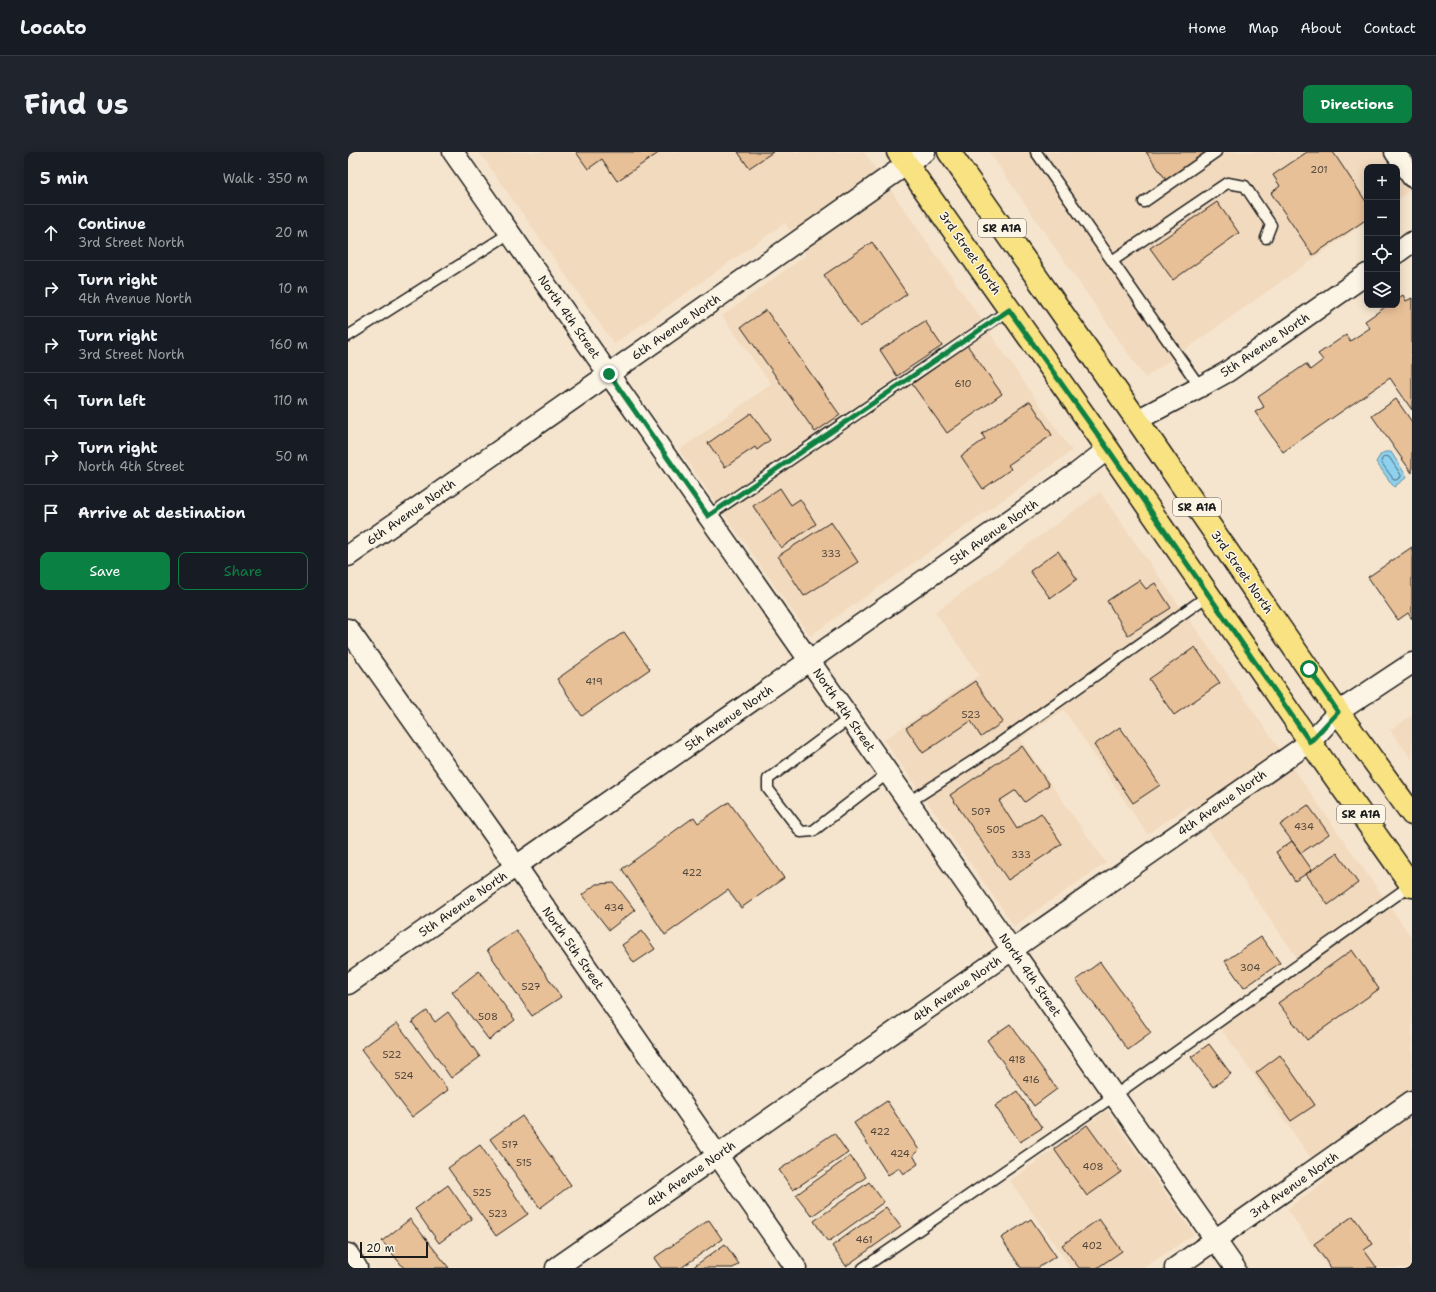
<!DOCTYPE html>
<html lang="en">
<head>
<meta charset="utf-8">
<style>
	body { margin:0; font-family:"Shantell Sans",sans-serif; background:#20242c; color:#f1f3f6 }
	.controls { position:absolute; right:12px; top:12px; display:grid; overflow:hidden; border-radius:8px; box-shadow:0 2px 10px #0003 }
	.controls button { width:36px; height:36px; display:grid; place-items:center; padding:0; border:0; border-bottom:1px solid #363941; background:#171b24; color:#f1f3f6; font:20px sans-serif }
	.scale { position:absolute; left:12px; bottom:10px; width:68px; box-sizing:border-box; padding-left:4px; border:2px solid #1c1c1c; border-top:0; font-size:11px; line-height:14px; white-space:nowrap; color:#1c1c1c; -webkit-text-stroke:3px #fcf5e5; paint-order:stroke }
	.stop { position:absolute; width:12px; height:12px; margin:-9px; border:3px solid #0b8043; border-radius:50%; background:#fff }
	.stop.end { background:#0b8043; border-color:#fff; box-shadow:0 1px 4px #0008 }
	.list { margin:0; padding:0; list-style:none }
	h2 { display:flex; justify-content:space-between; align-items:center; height:52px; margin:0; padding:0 16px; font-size:17px }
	h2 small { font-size:13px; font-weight:400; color:#9ea1a6 }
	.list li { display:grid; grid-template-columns:26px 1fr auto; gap:12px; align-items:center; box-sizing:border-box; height:56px; padding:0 16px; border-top:1px solid #363941 }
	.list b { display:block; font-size:15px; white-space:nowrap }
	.list p { margin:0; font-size:13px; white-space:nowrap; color:#9ea1a6 }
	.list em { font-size:13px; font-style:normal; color:#9ea1a6 }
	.actions { display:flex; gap:8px; padding:12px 16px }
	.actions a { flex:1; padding:9px 0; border:1px solid #0b8043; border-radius:8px; text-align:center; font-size:14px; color:#0b8043 }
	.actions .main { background:#0b8043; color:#fff }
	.icon { flex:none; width:22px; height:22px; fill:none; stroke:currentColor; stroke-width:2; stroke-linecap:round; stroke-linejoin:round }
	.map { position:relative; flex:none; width:1064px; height:1116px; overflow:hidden; border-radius:8px }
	header { display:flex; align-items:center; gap:24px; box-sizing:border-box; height:56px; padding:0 20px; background:#171b24; border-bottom:1px solid #363941 }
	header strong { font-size:19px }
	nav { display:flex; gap:22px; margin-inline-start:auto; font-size:14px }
	.intro { display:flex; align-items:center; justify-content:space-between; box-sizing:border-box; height:96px; padding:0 24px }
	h1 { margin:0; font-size:28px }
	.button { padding:10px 18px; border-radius:8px; background:#0b8043; color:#fff; font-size:14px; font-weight:700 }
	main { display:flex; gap:24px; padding:0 24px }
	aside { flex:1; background:#171b24; border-radius:8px; box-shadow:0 2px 10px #0003 }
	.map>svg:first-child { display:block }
	.built { fill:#f2dabe }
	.water { fill:#8ed2f0; stroke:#60899b }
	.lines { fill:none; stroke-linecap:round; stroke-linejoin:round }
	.shore { stroke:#4a6571; stroke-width:1 }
	.building { fill:#e8c098; stroke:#1c1c1c }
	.service-casing { stroke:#1c1c1c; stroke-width:13 }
	.minor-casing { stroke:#1c1c1c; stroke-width:23 }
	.primary-casing { stroke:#1c1c1c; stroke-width:25 }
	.service { stroke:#fcf5e5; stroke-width:10 }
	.minor { stroke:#fcf5e5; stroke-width:20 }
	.primary { stroke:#f8e281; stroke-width:22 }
	.route { stroke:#0b8043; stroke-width:5 }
	.labels { text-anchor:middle; stroke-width:3; stroke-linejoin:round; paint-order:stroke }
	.number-label { font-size:10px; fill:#4f453b }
	.shield { fill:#fcf5e5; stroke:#5f5d58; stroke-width:1 }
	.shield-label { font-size:11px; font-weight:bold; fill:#1c1c1c }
	.street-label { font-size:12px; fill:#1c1c1c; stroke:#fcf5e5 }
</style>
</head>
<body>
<header>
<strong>Locato</strong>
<nav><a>Home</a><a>Map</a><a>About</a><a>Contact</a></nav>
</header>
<div class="intro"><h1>Find us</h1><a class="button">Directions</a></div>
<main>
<aside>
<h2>5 min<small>Walk · 350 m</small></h2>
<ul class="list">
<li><svg class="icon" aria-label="ahead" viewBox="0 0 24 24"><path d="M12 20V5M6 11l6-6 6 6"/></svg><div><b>Continue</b><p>3rd Street North</p></div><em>20 m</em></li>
<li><svg class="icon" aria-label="right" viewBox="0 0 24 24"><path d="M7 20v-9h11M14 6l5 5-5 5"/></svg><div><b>Turn right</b><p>4th Avenue North</p></div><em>10 m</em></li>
<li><svg class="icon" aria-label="right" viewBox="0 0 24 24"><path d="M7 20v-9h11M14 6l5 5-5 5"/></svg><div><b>Turn right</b><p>3rd Street North</p></div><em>160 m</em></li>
<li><svg class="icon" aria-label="left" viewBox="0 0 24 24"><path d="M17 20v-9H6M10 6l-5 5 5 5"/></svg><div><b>Turn left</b></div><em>110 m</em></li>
<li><svg class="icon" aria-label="right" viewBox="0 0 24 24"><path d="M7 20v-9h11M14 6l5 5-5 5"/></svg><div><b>Turn right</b><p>North 4th Street</p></div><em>50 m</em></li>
<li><svg class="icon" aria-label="arrive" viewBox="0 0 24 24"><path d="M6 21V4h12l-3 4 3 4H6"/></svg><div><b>Arrive at destination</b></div></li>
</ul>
<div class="actions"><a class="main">Save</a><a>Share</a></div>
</aside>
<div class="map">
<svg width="1064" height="1116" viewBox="0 0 1064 1116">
	<rect width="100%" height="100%" fill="#f6e5ce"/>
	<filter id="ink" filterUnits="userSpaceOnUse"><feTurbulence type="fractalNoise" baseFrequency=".025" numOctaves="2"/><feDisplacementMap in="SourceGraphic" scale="8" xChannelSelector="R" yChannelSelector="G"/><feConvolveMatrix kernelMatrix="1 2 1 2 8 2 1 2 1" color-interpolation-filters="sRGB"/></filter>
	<g filter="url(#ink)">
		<path class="built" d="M131 0H516L634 168 505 256 511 266 640 178 724 299 462 484 331 298 423 232 374 164 458 103 437 71 266 192Z
			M641 0H1064V37L1049 48V15H1019V69L797 226Z
			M752 340 1064 786V1116H980L939 1057 978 1028 872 875 956 816 843 653 799 682 716 558 672 587 758 711 666 774 536 588 631 523 587 460Z
			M1064 563V608L1042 578Z
			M759 958 846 1082 796 1116H723L662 1029Z"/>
		<path class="water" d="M1037 300H1043L1059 325 1046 335 1028 310 1033 302Z"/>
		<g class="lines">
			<path class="shore" d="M1038 304 1041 305 1053 323V325L1048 328H1046L1033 310 1034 307Z"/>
		</g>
		<path class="building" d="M228 0H312L269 29 254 7 240 17Z
			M390 0H425L401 16Z
			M798 0H860L819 29Z
			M959 0H985L1019 51V67L965 103 923 41 932 34 925 23Z
			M869 50 891 81 825 128 802 96Z
			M524 90 559 142 512 175 476 123Z
			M1055 143 1058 149 1064 146V258L1042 226 935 300 907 260 916 255 910 245 958 212 962 218 975 208 970 202 998 183 1002 189 1022 176 1017 169 1040 153H1049V147Z
			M418 158 492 263 467 280 393 175Z
			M577 169 594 194 549 224 532 198Z
			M619 193 654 242 599 281 564 232Z
			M1048 247 1064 270V321L1024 264Z
			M682 249 704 283 660 313 663 317 635 337 613 304 637 287 634 282Z
			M403 261 422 288 409 298 407 295 377 315 360 291Z
			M432 336 443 353 452 347 468 372 433 396 405 354Z
			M483 370 510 410 456 444 430 404Z
			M1064 395V467L1060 461 1050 468 1020 425Z
			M710 399 729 427 702 446 682 419Z
			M791 428 798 437 807 431 823 456 780 483 759 449Z
			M276 480 302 517 234 564 209 527Z
			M847 495 872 531 826 563 801 527Z
			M627 529 655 570 633 585 623 569 575 601 558 576Z
			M772 575 812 633 785 651 746 593Z
			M674 594 701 633 677 650 668 638 651 649 669 677 693 661 714 692 660 728 602 643Z
			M381 650 436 726 393 756 380 738 317 783 274 717 346 665 350 671Z
			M960 653 981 682 953 701 932 673Z
			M944 689 964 718 947 729 928 700Z
			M989 701 1010 731 980 753 958 722Z
			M266 731 287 758 261 778 234 743 248 732Z
			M168 778 213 845 184 864 139 798Z
			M294 779 307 797 286 811 274 793Z
			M913 785 932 811 896 836 877 809Z
			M1004 798 1031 837 959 888 930 851Z
			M752 810 803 881 780 898 728 828Z
			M131 819 167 868 141 888 104 840Z
			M79 859 87 870 100 860 132 905 103 926 64 870Z
			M49 871 100 938 64 965 13 897Z
			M662 872 709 937 686 954 639 888Z
			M861 892 883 922 865 935 843 905Z
			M932 903 967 953 943 969 908 921Z
			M669 939 694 976 672 990 647 954Z
			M539 949 571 998 565 1003 570 1012 555 1022 551 1016 540 1023 506 971Z
			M174 964 223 1033 192 1056 142 987Z
			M739 973 773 1020 739 1044 706 997Z
			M486 981 500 1001 445 1038 431 1018Z
			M132 993 180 1062 148 1084 100 1016Z
			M502 1004 518 1025 464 1064 448 1043Z
			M521 1030 536 1050 480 1090 466 1069Z
			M100 1033 124 1067 91 1091 67 1057Z
			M538 1055 553 1075 498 1114 484 1094Z
			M1005 1064 1025 1092 1016 1098 1029 1116H983L966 1092Z
			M62 1067 101 1116H56L34 1089Z
			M683 1067 708 1104 690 1116H673L653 1086Z
			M751 1067 774 1099 749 1116H731L714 1093Z
			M361 1068 374 1087 333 1116H313L306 1106Z
			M377 1092 391 1112 385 1116H344Z"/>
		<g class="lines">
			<g class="service-casing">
				<path id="service" d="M688 0 852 235
					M796 50 868 0
					M764 109 879 31 897 34 923 73 918 86
					M0 184 162 81
					M360 364 661 158
					M502 566 420 627V637L453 680 465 679 540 621
					M561 650 639 600 861 443
					M515 1116 766 944 1063 733"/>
			</g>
			<g class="minor-casing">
				<path id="minor" d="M105 0 887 1116
					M1047 0 1064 25
					M1049 101 1064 90
					M789 268 852 235 879 220 1019 122
					M0 404 261 222 559 12 577 0
					M0 477 169 715 448 1116
					M0 832 729 321 760 297
					M0 1102 9 1116
					M208 1116 962 590 990 560 1064 511
					M827 1116 1064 949"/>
			</g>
			<g class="primary-casing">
				<path id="primary" d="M550 0 760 297 962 590 1064 734
					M601 0 789 268 990 560 1064 662"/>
			</g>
			<use href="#service" class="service"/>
			<use href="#minor" class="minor"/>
			<use href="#primary" class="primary"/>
		</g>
	</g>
	<g class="lines" filter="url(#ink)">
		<path class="route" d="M261 222 360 364 661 158 760 297 962 590 990 560 961 517"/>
	</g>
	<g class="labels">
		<g class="number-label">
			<text x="971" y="21">201</text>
			<text x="615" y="235">610</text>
			<text x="483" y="405">333</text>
			<text x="246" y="533">419</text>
			<text x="623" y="566">523</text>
			<text x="633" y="663">507</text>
			<text x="956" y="678">434</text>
			<text x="648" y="681">505</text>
			<text x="673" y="706">333</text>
			<text x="344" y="724">422</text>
			<text x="266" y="759">434</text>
			<text x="902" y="819">304</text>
			<text x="183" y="838">527</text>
			<text x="140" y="868">508</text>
			<text x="44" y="906">522</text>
			<text x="669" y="911">418</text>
			<text x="56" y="927">524</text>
			<text x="683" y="931">416</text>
			<text x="532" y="983">422</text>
			<text x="162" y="996">517</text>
			<text x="552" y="1005">424</text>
			<text x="176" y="1014">515</text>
			<text x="745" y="1018">408</text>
			<text x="134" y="1044">525</text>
			<text x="150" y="1065">523</text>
			<text x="516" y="1091">461</text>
			<text x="744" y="1097">402</text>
		</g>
		<g class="shield">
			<rect x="630" y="67" width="48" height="18" rx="3"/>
			<rect x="825" y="346" width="48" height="18" rx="3"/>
			<rect x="989" y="653" width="48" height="18" rx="3"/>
		</g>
		<g class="shield-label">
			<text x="654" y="80">SR A1A</text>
			<text x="849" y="359">SR A1A</text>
			<text x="1013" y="666">SR A1A</text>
		</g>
		<g class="street-label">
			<text transform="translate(622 101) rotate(55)" y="4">3rd Street North</text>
			<text transform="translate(221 165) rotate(55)" y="4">North 4th Street</text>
			<text transform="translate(328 175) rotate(-35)" y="4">6th Avenue North</text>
			<text transform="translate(917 193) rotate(-34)" y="4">5th Avenue North</text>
			<text transform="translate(63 360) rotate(-35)" y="4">6th Avenue North</text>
			<text transform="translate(646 380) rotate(-35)" y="4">5th Avenue North</text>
			<text transform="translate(894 420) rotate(55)" y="4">3rd Street North</text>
			<text transform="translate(496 558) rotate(55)" y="4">North 4th Street</text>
			<text transform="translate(381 566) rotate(-35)" y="4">5th Avenue North</text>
			<text transform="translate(874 651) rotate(-35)" y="4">4th Avenue North</text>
			<text transform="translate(115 752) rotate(-35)" y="4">5th Avenue North</text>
			<text transform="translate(225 796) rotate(55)" y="4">North 5th Street</text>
			<text transform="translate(682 823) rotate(55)" y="4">North 4th Street</text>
			<text transform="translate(609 837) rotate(-35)" y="4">4th Avenue North</text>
			<text transform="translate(343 1022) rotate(-35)" y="4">4th Avenue North</text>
			<text transform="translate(946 1033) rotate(-35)" y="4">3rd Avenue North</text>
		</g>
	</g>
</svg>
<div class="controls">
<button>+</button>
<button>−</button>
<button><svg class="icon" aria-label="locate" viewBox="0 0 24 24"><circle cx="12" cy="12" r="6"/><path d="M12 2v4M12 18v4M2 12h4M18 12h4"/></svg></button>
<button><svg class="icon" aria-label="layers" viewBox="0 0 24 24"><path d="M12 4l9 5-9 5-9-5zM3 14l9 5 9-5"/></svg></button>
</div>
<div class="scale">20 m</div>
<div class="stop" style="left:961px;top:517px"></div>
<div class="stop end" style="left:261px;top:222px"></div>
</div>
</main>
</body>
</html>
